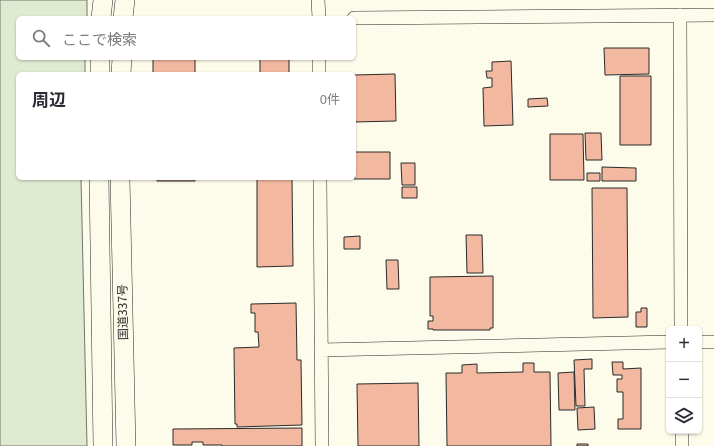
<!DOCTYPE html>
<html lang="ja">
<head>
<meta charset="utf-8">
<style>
	body { margin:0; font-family:Georgia,"Noto Sans JP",serif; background:#f2f2f3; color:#2b2b33 }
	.controls { position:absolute; right:12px; bottom:12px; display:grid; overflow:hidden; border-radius:6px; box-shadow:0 1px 3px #0004 }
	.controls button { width:36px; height:36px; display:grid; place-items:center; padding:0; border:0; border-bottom:1px solid #e1e1e2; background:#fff; color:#2b2b33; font:20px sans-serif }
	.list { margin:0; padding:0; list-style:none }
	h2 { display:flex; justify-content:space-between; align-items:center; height:52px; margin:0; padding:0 16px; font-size:17px }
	h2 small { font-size:13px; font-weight:400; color:#7c7c81 }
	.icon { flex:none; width:22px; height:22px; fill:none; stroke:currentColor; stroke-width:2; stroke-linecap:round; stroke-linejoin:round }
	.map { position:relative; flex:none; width:714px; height:446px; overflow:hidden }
	.search { position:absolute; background:#fff; box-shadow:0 1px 3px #0004; left:16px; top:16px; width:340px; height:44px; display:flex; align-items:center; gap:10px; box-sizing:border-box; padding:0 14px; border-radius:6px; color:#7c7c81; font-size:15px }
	.panel { position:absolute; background:#fff; box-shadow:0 1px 3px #0004; left:16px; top:72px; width:340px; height:108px; border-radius:6px }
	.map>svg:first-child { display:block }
	.green { fill:#deebd1; stroke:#74746e }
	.building { fill:#f2b8a0; stroke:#2b2b2b }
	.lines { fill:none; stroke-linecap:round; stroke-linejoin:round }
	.minor-casing { stroke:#2b2b2b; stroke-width:14 }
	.highway-casing { stroke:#2b2b2b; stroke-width:20 }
	.minor { stroke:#fdfbea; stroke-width:13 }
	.highway { stroke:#fdfbea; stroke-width:19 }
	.labels { text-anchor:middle; stroke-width:3; stroke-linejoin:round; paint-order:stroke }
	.street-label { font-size:12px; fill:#2b2b2b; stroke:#fdfbea }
</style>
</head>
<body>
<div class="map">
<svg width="714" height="446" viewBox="0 0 714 446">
	<rect width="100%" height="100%" fill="#fdfbea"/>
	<path class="green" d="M0 0H87V18H18V58H85V74H18V178H81L87 446H0Z"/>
	<path class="building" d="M604 48H649V74L605 75Z
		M153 58H195V74H153Z
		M260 58H289V74H260Z
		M511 61 513 125 484 126 483 88 492 87V78H487L486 71H492V62Z
		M395 74 396 121 354 122V75Z
		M620 76H651V145H620Z
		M547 98 548 106 528 107V99Z
		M585 133H601L602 160H586Z
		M550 134H583L584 180H550Z
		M354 152H390V179H354Z
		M401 163H415V185H402Z
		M602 167 636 168V181H602Z
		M587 173H600V181H587Z
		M157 178H195V181H157Z
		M257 178H292L293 266 257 267Z
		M402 187H417V198H402Z
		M592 188H627L628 317 593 318Z
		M466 235H482L483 273H467Z
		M360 236V249H344V237Z
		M386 260H398L399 289H387Z
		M493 276V328H490V330H433V329H428V321H433V316H430V277Z
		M296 303 297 360H301L302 425 237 427V424H235L234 348 259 347 258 332H255V313H251V304Z
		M641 308H647V327H636V312H641Z
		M592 359V369H584L585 406H576L574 360Z
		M612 362H623V369L641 368V429H618V419H623V392H617V379H622V375H613Z
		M523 363H534V372H550L551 446H447L446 373H462V365L477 364V373L523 372Z
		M574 372 575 410H559L558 373Z
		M418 383 419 446H358L357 384Z
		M594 407 595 429 578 430 577 408Z
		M302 428V446H222V445H203V442H192V445H173V429Z
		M577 444H588V446H577Z"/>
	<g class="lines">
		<g class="minor-casing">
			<path id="minor" d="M318 0 319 18
				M680 15 681 329
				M354 18 714 15
				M319 58V74
				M320 178 322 446
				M699 342H714
				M321 350 669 342
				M682 431V446"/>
		</g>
		<g class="highway-casing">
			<path id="highway" d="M101 18 103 0
				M123 18 125 0
				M100 74V58
				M121 74 122 58
				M99 178 103 446
				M120 178 126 446"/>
		</g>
		<use href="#minor" class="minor"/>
		<use href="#highway" class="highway"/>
	</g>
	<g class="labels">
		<g class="street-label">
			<text transform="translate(123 312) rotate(-91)" y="4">国道337号</text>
		</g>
	</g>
</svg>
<div class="controls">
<button>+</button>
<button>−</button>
<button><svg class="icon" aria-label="layers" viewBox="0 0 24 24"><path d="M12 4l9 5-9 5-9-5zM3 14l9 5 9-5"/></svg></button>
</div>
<div class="search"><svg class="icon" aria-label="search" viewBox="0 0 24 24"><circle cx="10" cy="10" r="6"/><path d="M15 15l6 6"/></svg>ここで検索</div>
<section class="panel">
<h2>周辺<small>0件</small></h2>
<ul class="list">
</ul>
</section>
</div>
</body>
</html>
